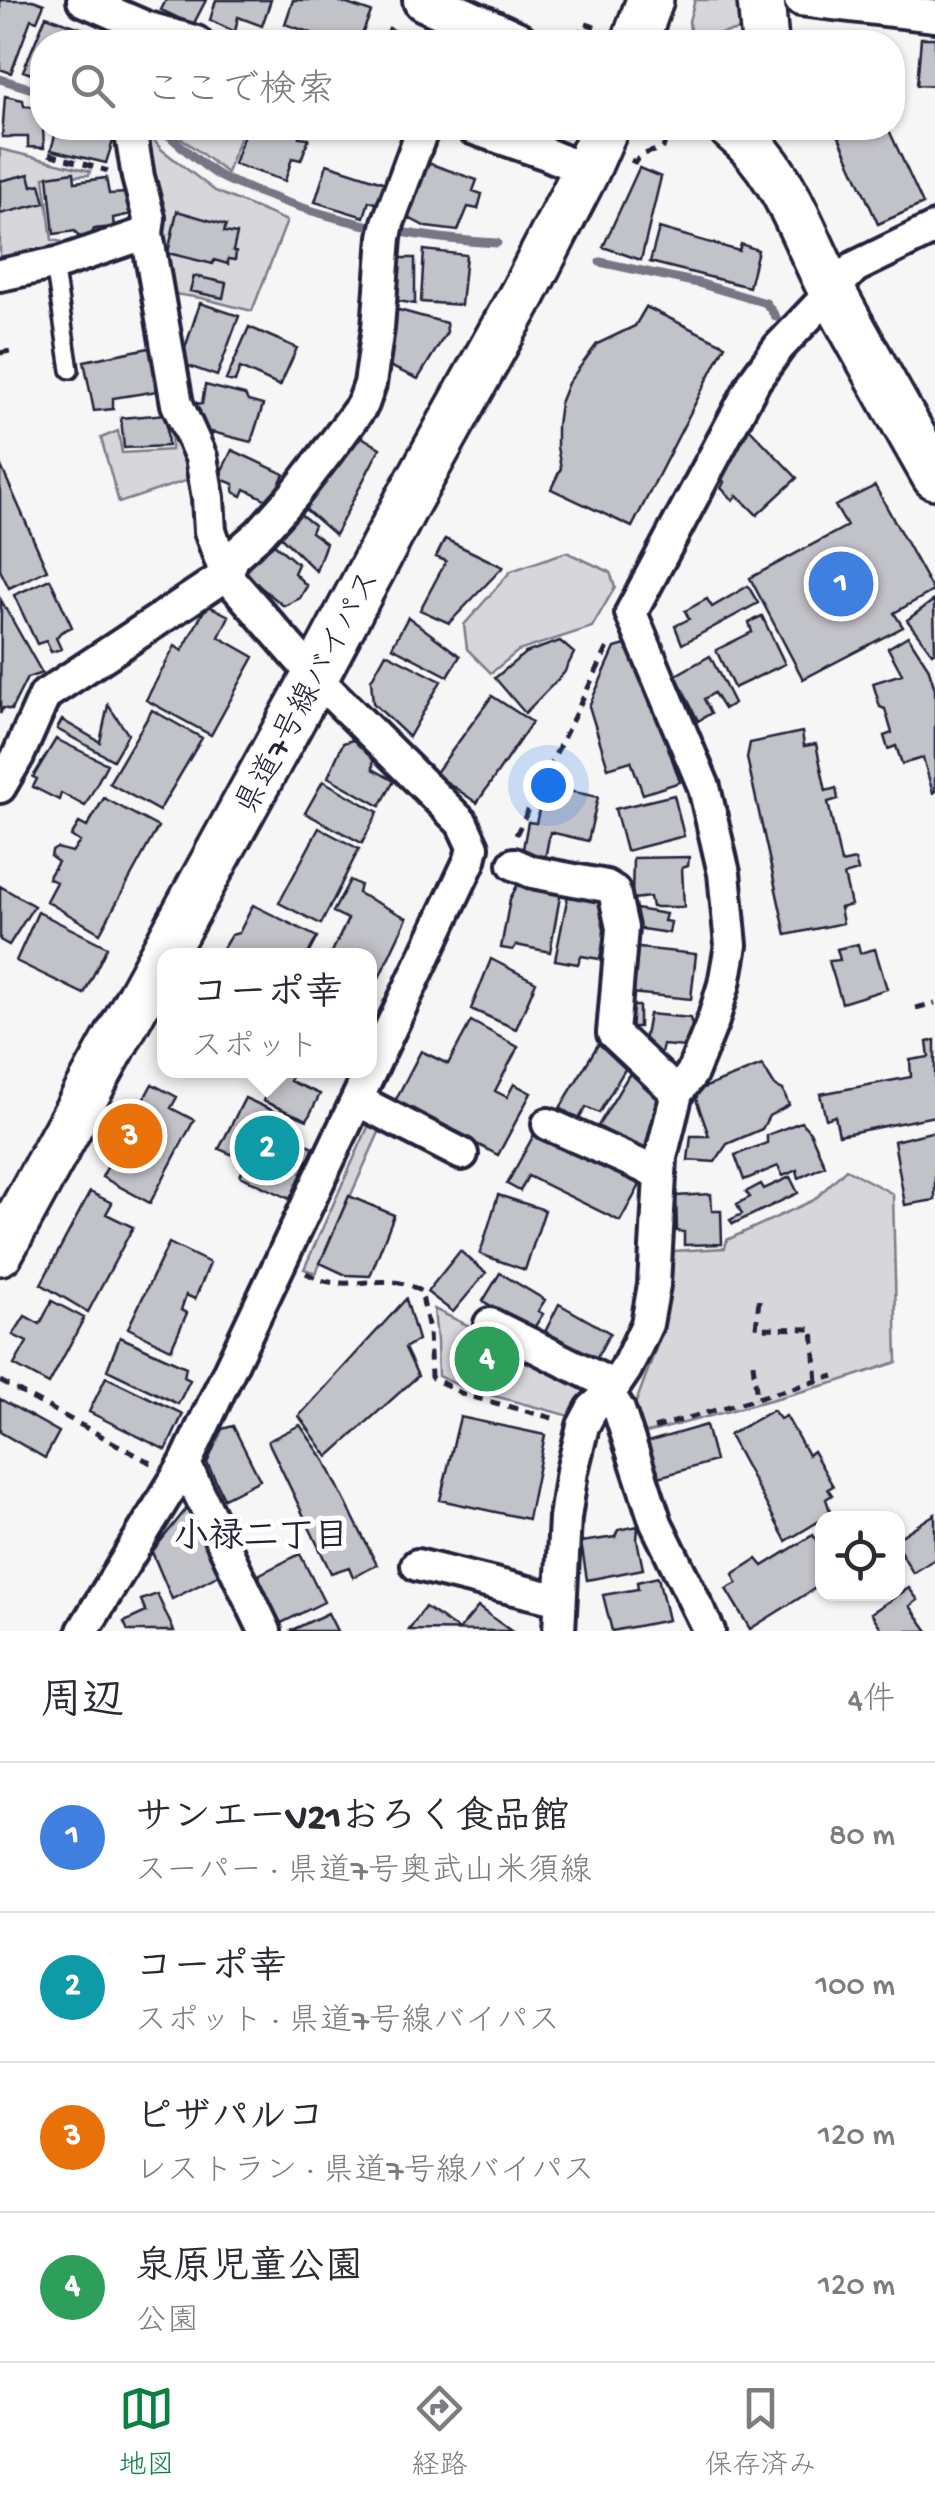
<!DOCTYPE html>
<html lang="ja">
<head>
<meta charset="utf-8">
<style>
	body { margin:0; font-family:"Gochi Hand","Klee One",sans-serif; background:#f7f7f7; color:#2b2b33 }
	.controls { position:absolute; right:30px; bottom:30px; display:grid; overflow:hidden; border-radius:20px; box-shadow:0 2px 8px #0004 }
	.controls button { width:90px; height:90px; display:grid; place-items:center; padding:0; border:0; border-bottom:2px solid #e1e1e2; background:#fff; color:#2b2b33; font:50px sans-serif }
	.you { position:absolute; left:548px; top:785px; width:35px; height:35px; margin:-25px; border:8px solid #fff; border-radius:50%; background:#1a73e8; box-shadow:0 0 0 15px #1a73e833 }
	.badge { display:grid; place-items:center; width:65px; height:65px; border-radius:50%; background:#0b8043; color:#fff; font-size:32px; font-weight:700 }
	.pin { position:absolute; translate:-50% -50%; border:5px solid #fff; box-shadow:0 2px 10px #0006 }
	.popup { position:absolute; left:157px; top:948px; width:220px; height:130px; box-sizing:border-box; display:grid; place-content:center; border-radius:20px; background:#fff; filter:drop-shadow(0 2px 8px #0005); font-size:32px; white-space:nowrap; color:#7c7c81 }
	.popup b { font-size:38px; color:#2b2b33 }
	.popup::after { content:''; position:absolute; left:50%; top:100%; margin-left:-20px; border:20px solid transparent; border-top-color:#fff }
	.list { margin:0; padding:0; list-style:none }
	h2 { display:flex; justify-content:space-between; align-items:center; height:130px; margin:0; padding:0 40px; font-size:42px }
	h2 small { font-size:32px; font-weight:400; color:#7c7c81 }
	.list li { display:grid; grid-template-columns:65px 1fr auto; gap:30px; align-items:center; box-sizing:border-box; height:150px; padding:0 40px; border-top:2px solid #e1e1e2 }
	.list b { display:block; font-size:38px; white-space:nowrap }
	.list p { margin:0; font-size:32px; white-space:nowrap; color:#7c7c81 }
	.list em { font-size:32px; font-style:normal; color:#7c7c81 }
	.icon { flex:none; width:55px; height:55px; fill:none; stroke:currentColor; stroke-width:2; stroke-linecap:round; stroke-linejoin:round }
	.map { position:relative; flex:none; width:935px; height:1631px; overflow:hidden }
	.search { position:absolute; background:#fff; box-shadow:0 2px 8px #0004; left:30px; right:30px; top:30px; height:110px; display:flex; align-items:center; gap:25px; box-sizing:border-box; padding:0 35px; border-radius:40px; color:#7c7c81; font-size:38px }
	.sheet { height:730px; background:#fff }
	nav { display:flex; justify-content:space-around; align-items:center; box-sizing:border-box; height:140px; border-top:2px solid #e1e1e2; background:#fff; font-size:28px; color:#7c7c81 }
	nav a { display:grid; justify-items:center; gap:5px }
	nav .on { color:#0b8043 }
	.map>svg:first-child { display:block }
	.green { fill:#d7d7db; stroke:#7c7c8b; stroke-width:2.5 }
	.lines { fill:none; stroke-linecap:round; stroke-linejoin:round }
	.stream { stroke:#767685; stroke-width:9 }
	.building { fill:#c2c2c9; stroke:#22223b; stroke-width:2.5 }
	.service-casing { stroke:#22223b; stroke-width:22 }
	.minor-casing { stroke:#22223b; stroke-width:38 }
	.secondary-casing { stroke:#22223b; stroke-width:48 }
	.primary-casing { stroke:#22223b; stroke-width:52 }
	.path { stroke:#22223b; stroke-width:5; stroke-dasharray:10 8; stroke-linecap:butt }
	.service { stroke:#fff; stroke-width:15 }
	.minor { stroke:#fff; stroke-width:30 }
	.secondary { stroke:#fff; stroke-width:40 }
	.primary { stroke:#fff; stroke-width:45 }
	.labels { text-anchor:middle; stroke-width:10; stroke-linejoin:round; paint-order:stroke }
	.street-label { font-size:32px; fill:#22223b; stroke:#fff }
	.neighbourhood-label { font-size:35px; font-weight:bold; fill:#22223b; stroke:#fff }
</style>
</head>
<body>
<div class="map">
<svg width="935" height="1631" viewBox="0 0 935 1631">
	<rect width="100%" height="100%" fill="#f6f6f7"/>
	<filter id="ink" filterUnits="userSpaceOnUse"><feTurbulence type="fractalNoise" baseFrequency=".01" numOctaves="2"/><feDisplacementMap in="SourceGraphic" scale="20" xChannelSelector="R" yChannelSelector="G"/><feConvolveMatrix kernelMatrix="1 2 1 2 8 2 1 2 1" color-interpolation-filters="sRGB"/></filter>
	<g filter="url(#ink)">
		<path class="green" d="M695 0H748L751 28 691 39 689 21Z
			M168 128H243L227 173Z
			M142 136 154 140 161 149 215 191 287 221 252 311 201 298 167 293Z
			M0 149 90 171 89 175 44 177 52 240 68 243 50 258 0 266Z
			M172 419 197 477 119 503 101 438 118 431 122 453 171 450Z
			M566 552 610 572 615 587 592 627 518 651 491 673 467 649 464 625 511 571Z
			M369 1125 380 1130 316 1273 304 1269Z
			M846 1169 893 1194 897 1362 837 1382 636 1436 635 1405 658 1343 674 1251 725 1248 727 1240 814 1200Z
			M434 1309 589 1384 570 1416 464 1388 438 1376 437 1341Z"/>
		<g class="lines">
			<path class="stream" d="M0 79 42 92
				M160 128C179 143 199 164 220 176 240 187 264 194 285 202 354 226 424 239 497 243
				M600 262 698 283 766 303 776 317"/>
		</g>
		<path class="building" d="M0 0H33L44 4 37 21 31 19 11 73 0 69Z
			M166 0H206L193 25 161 10Z
			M216 0H271L262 26 238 17 235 32 210 20Z
			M293 0H335L371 12 359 42H338L285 24Z
			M46 16 120 42H42V78L23 71Z
			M389 28 421 42H383Z
			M921 38H935V86L917 85Z
			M5 96 23 100 24 106 42 107 44 148 28 147V137H2Z
			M57 128H117L106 163 51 150Z
			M246 128H302L299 137 309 138 301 160 292 158 285 181 234 164Z
			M865 128H888L923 204 878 224 839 137Z
			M425 162 477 180 473 191 482 194 478 209 468 207 458 231 426 227 405 216Z
			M327 164 389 184 382 205 369 201 364 217 315 202Z
			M639 168 661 177 641 260 603 247Z
			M74 172 75 182 106 178 109 194 127 193 131 214 113 218 114 227 94 229 91 236 87 238 78 236 75 231 54 234 48 176Z
			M29 174 32 186 40 184 45 203 0 214V181Z
			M177 211 226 225 224 232 237 234 233 251 236 252 235 260 228 259V264L214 260 213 264 168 253Z
			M659 228 739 251 741 244 758 250 749 287 650 262Z
			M424 250 466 255 461 305 421 302Z
			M395 258H415V304L393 300Z
			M194 276 226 283 223 298 190 291Z
			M200 303 239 316 217 376 180 363Z
			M646 307 725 345 632 527 551 489 561 468 557 447V425L560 403 568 383 597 344 635 326Z
			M399 310 446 323 447 332 418 379 389 366 391 315Z
			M249 327 297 348 280 386 240 368 235 382 226 380Z
			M154 347 164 390 113 398V409L94 411 84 361Z
			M205 385 245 395 248 401 263 405 251 442 212 432 211 438 205 437 197 422 200 411 194 409 196 403 202 404Z
			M166 414 168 446 124 448 121 418Z
			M747 426 797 478 757 515 737 495 733 500 721 488 724 482 718 475Z
			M355 433 380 448 335 535 304 508Z
			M232 450 284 474 271 502 245 489 242 496 234 492V484L218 478Z
			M0 464 47 570 9 588 0 570Z
			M875 486 933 591 894 613 903 627 803 679 750 578 847 526 835 506Z
			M300 514 314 525 311 532 326 543 316 571 279 535Z
			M445 539 503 567 449 623 420 610 446 561 436 557Z
			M273 543 298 564 294 573 307 586 300 598 284 606 243 573 244 567Z
			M50 579 72 627 61 632 56 638 61 649 51 652 46 641 37 644 14 595Z
			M748 586 758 603 682 644 675 626 689 619 685 611 707 599 712 607Z
			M1 600 42 673 27 678 11 710 3 708 0 714Z
			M934 600 935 651 932 653 907 620Z
			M207 605 229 616 219 637 254 657 211 735 146 700 175 646 182 651Z
			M762 616 785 664 734 688 716 650 752 632 749 622Z
			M408 617 460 656 448 676 392 647Z
			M908 636 928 667 935 689V792L933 793 923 758 902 764 896 746 888 749 884 736 892 733 885 709 880 707 873 683 902 674 888 648Z
			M560 641 574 653 564 673 525 713 495 678 525 653Z
			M632 643 680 782 643 794 631 761 608 768 589 706 615 648Z
			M386 653 441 681 409 737 373 703 371 680Z
			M710 656 734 703 724 709 714 693 704 699 711 713 698 721 676 675Z
			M492 696 532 722 477 803 435 774Z
			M108 705 128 734 113 760 57 729 62 720 100 742Z
			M152 710 202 738 159 811 109 783Z
			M802 732 804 746 816 744 826 791 836 788 838 799 828 802 841 863 855 860 858 871 844 875 851 905 840 908 843 923 786 935 747 758 750 743Z
			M56 739 107 764 85 806 61 793 59 800 33 787 37 779 33 777Z
			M356 739 373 759V769L394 781 380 806 328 777 343 743Z
			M323 781 378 812 362 843 305 813Z
			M545 786 598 797 588 841 550 832 545 859 522 854 528 822 536 823Z
			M674 795 684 836 626 851 615 809Z
			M104 798 158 827 100 933 46 901 56 882 48 878 58 862 51 857 52 851 57 848 72 852 80 842 71 836 79 823 87 827Z
			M319 828 359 849 321 924 279 903Z
			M689 857 688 866 682 868 684 907H652L650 897 632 899 633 858Z
			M350 880 360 885 358 893 407 918 370 997V956H330L348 919 333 912Z
			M523 883 561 891 550 952 516 945 513 950 501 948 510 899 517 886Z
			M0 886 34 906 9 945 0 940Z
			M569 890 609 898 604 923 607 924 600 959 581 956 578 964 555 960Z
			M253 905 317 937 307 956H224L220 953 231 935 239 933Z
			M636 909 666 914 664 921 671 922 669 933 635 928Z
			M38 912 107 947 84 994 16 961Z
			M858 944 860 953 875 949 887 989 842 1003 829 961 840 960 837 949Z
			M630 947 696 954 691 999 631 993Z
			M491 959 536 982 516 1029 471 1009Z
			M627 1006H639V1027H628Z
			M649 1014 690 1018 692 1025 689 1039 685 1047 663 1045 659 1061 643 1047Z
			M471 1021 518 1047 495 1091 507 1097 514 1084 531 1093 498 1155 395 1101 421 1051 448 1064Z
			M935 1040V1116L839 1135 835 1116 826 1119 820 1094 911 1077 910 1060 929 1057 927 1042Z
			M599 1043 630 1061 599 1113 586 1107 579 1119 560 1108Z
			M762 1065 775 1086 783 1090 789 1105 769 1116 762 1129 727 1144 715 1162 688 1160 691 1136H709L696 1099 698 1090Z
			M268 1070H293L290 1081 320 1094 307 1120 263 1101 272 1080 265 1078Z
			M630 1073 641 1076 659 1096 645 1150 628 1149 629 1143 598 1126Z
			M152 1084 177 1097 171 1108 194 1120 150 1203 102 1177Z
			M245 1098 278 1113 281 1132 314 1147 290 1199 240 1176 247 1161 219 1149Z
			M801 1122 810 1132 825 1166 799 1178 797 1170 783 1176 778 1166 744 1180 735 1155 767 1143V1135Z
			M536 1131 640 1185 620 1221 528 1176 520 1191 507 1184Z
			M935 1131V1200L905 1205 894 1141Z
			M790 1177 798 1193 733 1224 730 1220 742 1214 737 1204 750 1197 746 1192 761 1184 764 1189Z
			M90 1192 112 1203 106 1214 133 1227 88 1312 41 1284Z
			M711 1194 712 1211H721L722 1244 684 1245V1232L677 1231 676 1196Z
			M498 1195 545 1210 525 1270 480 1254Z
			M349 1196 394 1215 370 1276 346 1275 320 1263Z
			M169 1243 210 1263 195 1299 186 1295 181 1310 187 1313 171 1349 128 1328Z
			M460 1251 486 1273 453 1312 427 1292Z
			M500 1273 545 1300 538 1311 543 1314 532 1331 483 1301Z
			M406 1299 418 1340 405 1348 418 1376 328 1457 299 1416Z
			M52 1301 84 1318 49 1384 14 1365 27 1342 13 1335 25 1316 40 1324Z
			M559 1304 610 1333 594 1362 544 1334Z
			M120 1337 186 1367 184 1377 190 1380 178 1404 107 1370Z
			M106 1377 183 1414 166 1450 89 1412Z
			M0 1399 59 1432 45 1458 0 1432Z
			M773 1410 780 1419 786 1416 808 1455 813 1451 833 1486 828 1489 832 1495 826 1499 831 1514 786 1541 729 1435Z
			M460 1417 545 1435 528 1519 440 1500Z
			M300 1425 325 1461 377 1565 353 1577 349 1567 331 1573 268 1441Z
			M706 1425 715 1461 659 1477 657 1468 653 1467 647 1442Z
			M233 1426 260 1480 224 1498 207 1463 222 1429Z
			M187 1508 219 1575 172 1599 152 1552Z
			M935 1514V1559L913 1573 898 1547V1538Z
			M638 1526 637 1540 643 1569 587 1580 581 1542 615 1537 618 1530Z
			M813 1535 822 1549V1584L750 1629 726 1589 737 1583 733 1574 757 1559 763 1566Z
			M300 1554 324 1602 281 1623 258 1582 260 1574Z
			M658 1577 668 1620 612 1631 603 1595 638 1589 637 1582Z
			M909 1588 918 1600 910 1606 928 1631H883L871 1613Z
			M157 1594 174 1631H128L124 1622 146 1612 141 1600Z
			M425 1607 459 1630 478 1607 511 1631 409 1630Z
			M328 1613 337 1631H290Z"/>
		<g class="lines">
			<g class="service-casing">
				<path id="service" d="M54 264 70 370"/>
			</g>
			<g class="minor-casing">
				<path id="minor" d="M83 0 145 27 196 42
					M800 0 935 16
					M472 128 547 154 586 171
					M0 275 62 262 147 233
					M0 787 18 756 45 695 226 575 235 555 260 533 294 495 338 438 363 404 370 384 378 328 385 237 388 223 423 128
					M514 864 532 872 606 886 614 891 622 928 613 1033 677 1093
					M357 1100 462 1154
					M548 1124 660 1174
					M490 1324 614 1386
					M609 1394 619 1410 656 1523 709 1631
					M185 1464 265 1631
					M417 1565 560 1600
					M83 1631 185 1464 470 860 473 847 462 823 315 677 226 575 210 531 208 498 201 457 177 404 147 233 149 218 138 177 130 128
					M559 1631 565 1518 572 1471 583 1426 592 1409 609 1394 626 1369 647 1324 654 1285 661 1157 677 1093 692 1073 713 1021 724 984 731 945 724 873 704 787 631 613 755 380 779 347 855 267 935 228"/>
			</g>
			<g class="secondary-casing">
				<path id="secondary" d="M424 0 516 42"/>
			</g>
			<g class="primary-casing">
				<path id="primary" d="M761 0 765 42
					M635 42 650 0
					M732 128C786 171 802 236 834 295 867 356 901 416 935 476
					M0 1252 315 677 406 504 524 292 586 171 605 128"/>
			</g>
			<path class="path" d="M579 38 584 23 595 27
				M49 154 108 171
				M631 160 635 162 641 155 663 148 666 139
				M0 353 16 350
				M516 835 610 643
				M916 1008 935 1003
				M306 1273C314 1277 321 1281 330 1282 362 1287 391 1273 421 1291L429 1330 431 1377 465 1395 556 1419
				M759 1300 756 1328 813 1329 817 1383
				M753 1363 757 1399
				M0 1381 151 1463
				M654 1428 834 1376"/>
			<use href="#service" class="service"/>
			<use href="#minor" class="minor"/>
			<use href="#secondary" class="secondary"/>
			<use href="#primary" class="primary"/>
		</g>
	</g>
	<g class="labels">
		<g class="street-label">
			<text transform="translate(306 691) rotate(-62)" y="11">県道7号線バイパス</text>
		</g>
		<g class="neighbourhood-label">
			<text x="261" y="1546">小禄二丁目</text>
		</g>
	</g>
</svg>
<div class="controls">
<button><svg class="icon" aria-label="locate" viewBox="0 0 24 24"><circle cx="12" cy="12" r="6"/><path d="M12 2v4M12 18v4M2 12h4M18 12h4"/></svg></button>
</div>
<div class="you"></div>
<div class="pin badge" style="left:841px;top:584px;background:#3f7fe0">1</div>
<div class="pin badge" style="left:267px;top:1148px;background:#0f9aa8">2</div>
<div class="popup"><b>コーポ幸</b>スポット</div>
<div class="pin badge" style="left:130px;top:1136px;background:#e8710a">3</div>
<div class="pin badge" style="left:487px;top:1359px;background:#2e9e5b">4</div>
<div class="search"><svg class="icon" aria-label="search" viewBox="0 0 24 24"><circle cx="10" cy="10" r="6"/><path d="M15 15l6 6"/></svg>ここで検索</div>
</div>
<section class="sheet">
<h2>周辺<small>4件</small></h2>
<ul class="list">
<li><span class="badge" style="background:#3f7fe0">1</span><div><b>サンエーV21おろく食品館</b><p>スーパー · 県道7号奥武山米須線</p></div><em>80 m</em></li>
<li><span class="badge" style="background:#0f9aa8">2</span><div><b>コーポ幸</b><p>スポット · 県道7号線バイパス</p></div><em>100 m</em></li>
<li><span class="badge" style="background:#e8710a">3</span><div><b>ピザパルコ</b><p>レストラン · 県道7号線バイパス</p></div><em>120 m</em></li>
<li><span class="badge" style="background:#2e9e5b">4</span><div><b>泉原児童公園</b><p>公園</p></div><em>120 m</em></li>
</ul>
</section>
<nav>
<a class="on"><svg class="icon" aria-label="map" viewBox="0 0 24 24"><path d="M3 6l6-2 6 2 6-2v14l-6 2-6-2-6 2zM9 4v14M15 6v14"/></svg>地図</a>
<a><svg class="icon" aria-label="directions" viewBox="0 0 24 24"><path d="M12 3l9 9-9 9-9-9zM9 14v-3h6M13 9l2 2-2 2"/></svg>経路</a>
<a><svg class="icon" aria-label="saved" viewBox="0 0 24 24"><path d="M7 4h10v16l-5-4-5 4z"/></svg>保存済み</a>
</nav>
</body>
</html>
